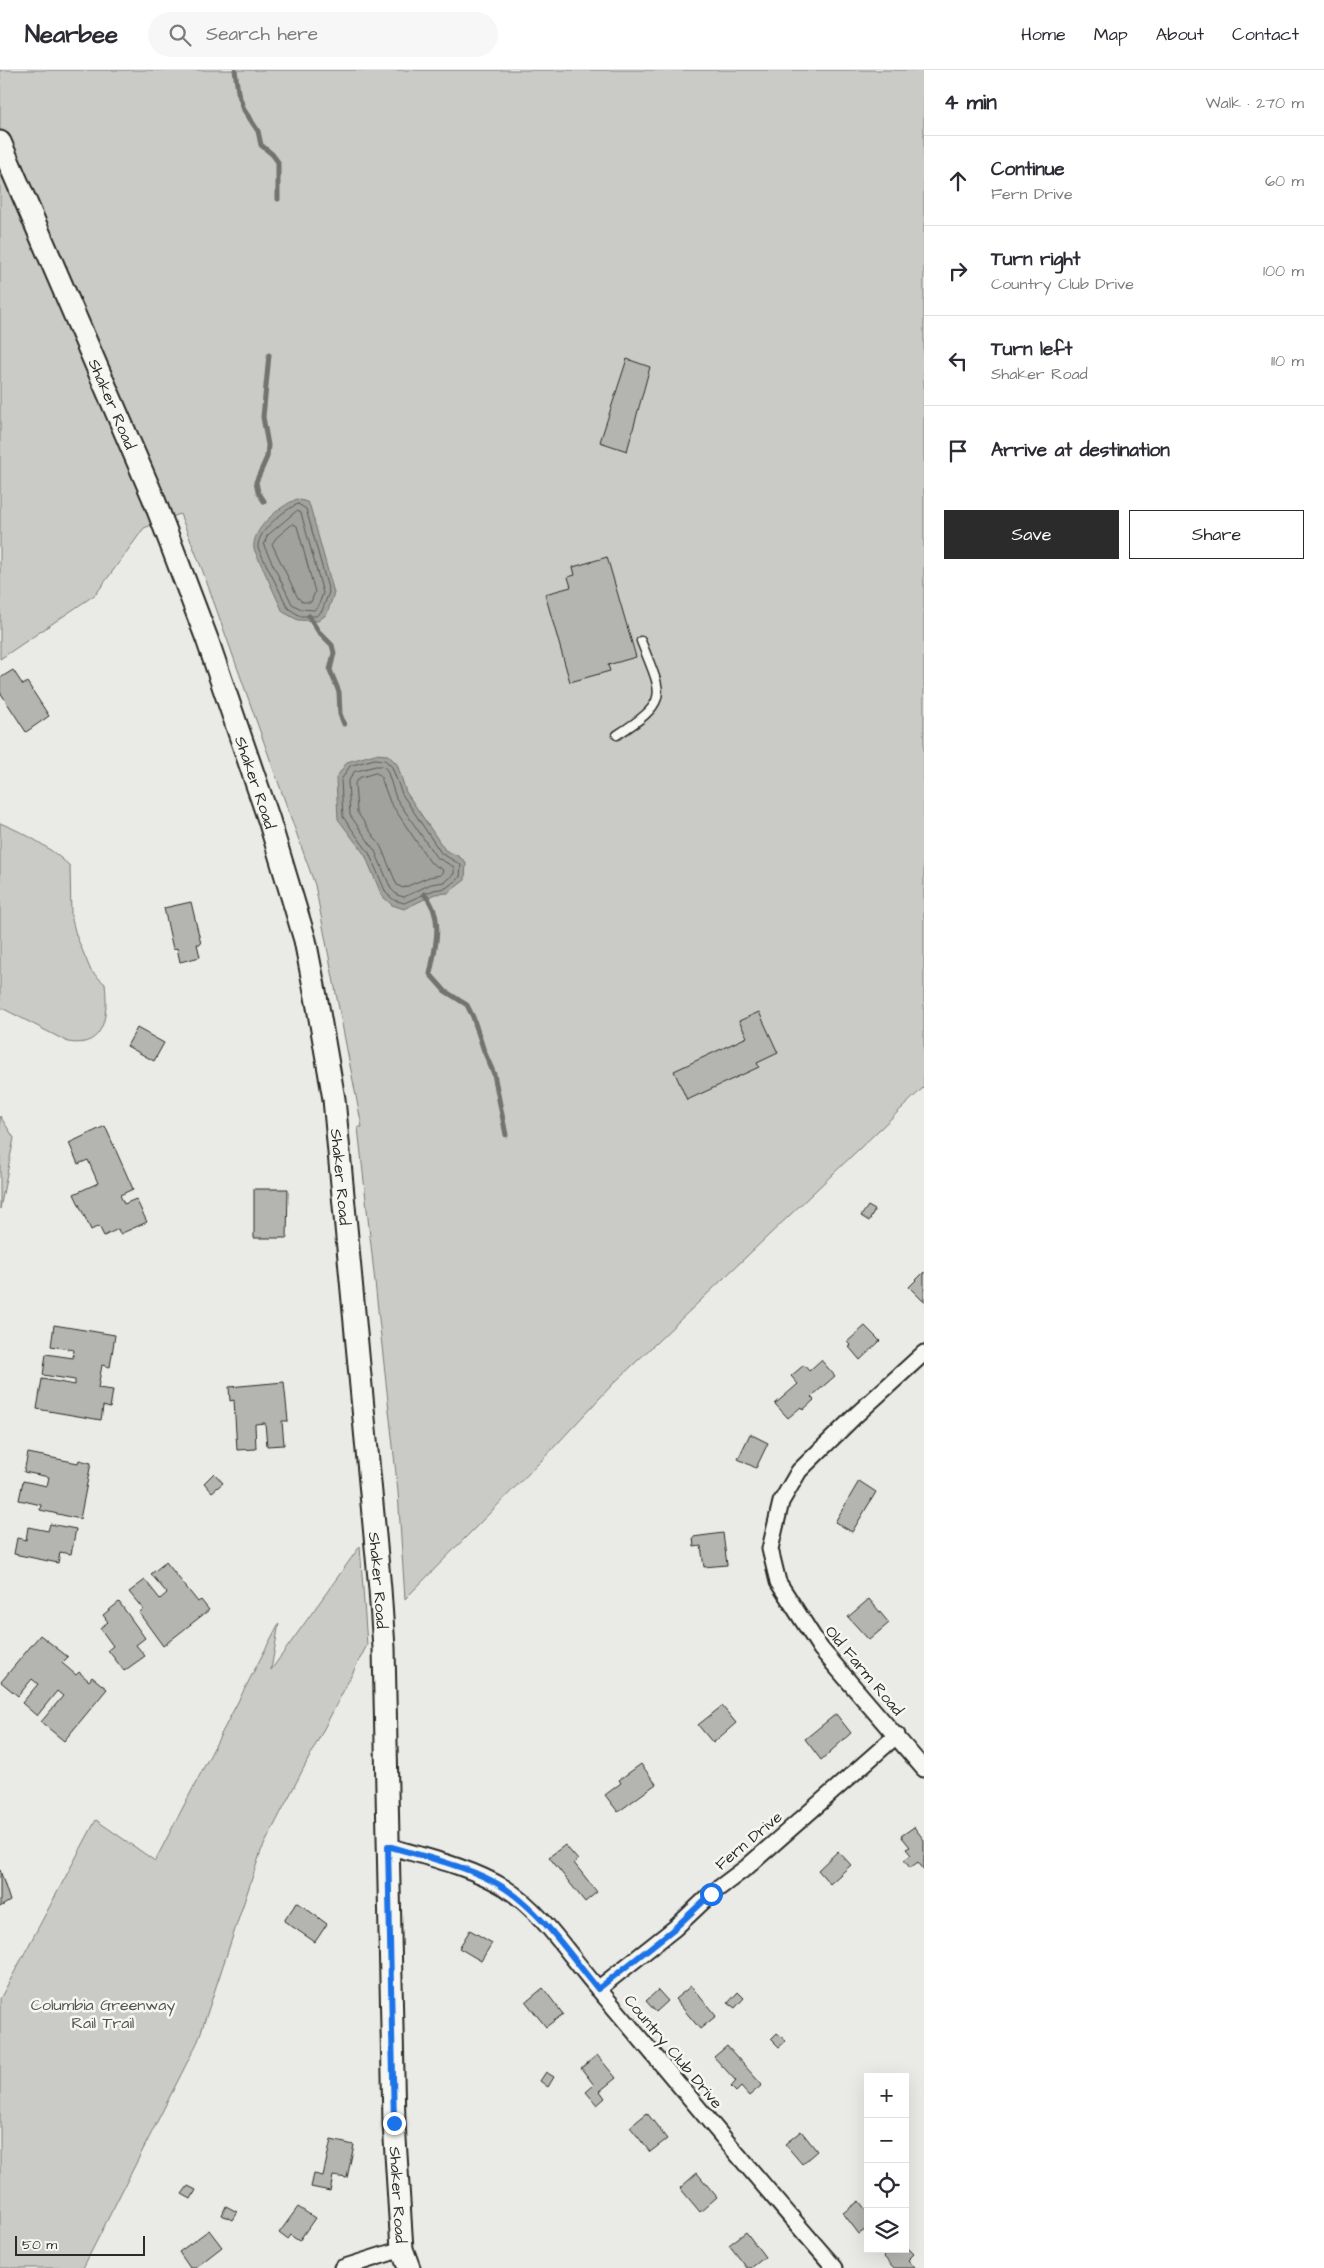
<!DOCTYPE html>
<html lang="en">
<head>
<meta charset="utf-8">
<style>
	body { margin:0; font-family:"Architects Daughter",sans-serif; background:#f7f7f7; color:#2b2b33 }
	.controls { position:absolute; right:15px; bottom:15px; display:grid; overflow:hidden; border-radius:0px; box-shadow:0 5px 20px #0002 }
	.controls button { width:45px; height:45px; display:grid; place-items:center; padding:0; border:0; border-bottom:1px solid #e1e1e2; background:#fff; color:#2b2b33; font:25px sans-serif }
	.scale { position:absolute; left:15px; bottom:12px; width:130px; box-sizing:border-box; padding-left:5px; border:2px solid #2b2b2b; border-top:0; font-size:14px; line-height:18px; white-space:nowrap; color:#2b2b2b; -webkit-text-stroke:4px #f6f6f2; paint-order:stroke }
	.stop { position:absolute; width:15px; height:15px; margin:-11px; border:4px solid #1a73e8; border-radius:50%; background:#fff }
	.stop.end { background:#1a73e8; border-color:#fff; box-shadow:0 1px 5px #0008 }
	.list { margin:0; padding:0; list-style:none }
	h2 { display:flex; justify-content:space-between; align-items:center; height:65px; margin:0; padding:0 20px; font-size:21px }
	h2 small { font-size:16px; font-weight:400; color:#7c7c81 }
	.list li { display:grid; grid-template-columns:32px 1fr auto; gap:15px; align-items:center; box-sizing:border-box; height:90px; padding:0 20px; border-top:1px solid #e1e1e2 }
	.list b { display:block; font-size:19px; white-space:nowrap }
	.list p { margin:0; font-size:16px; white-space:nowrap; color:#7c7c81 }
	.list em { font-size:16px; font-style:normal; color:#7c7c81 }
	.actions { display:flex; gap:10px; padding:15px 20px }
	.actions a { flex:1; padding:11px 0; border:1px solid #2b2b2b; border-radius:0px; text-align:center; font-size:18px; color:#2b2b2b }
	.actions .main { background:#2b2b2b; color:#fff }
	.icon { flex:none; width:28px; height:28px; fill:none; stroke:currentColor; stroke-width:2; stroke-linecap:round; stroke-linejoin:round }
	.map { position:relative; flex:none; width:924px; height:2198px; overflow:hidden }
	header { display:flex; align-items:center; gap:30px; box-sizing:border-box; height:70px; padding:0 25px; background:#fff; border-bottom:1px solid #e1e1e2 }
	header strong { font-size:24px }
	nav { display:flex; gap:28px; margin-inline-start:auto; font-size:18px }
	.search { width:350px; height:45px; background:#f7f7f7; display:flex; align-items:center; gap:12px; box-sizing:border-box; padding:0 18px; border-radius:28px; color:#7c7c81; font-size:19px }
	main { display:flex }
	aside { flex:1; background:#fff }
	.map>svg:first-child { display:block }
	.green { fill:#cacac7; stroke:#7a7a79 }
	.water { fill:#a1a19e; stroke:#727270 }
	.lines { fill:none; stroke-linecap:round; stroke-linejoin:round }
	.shore { stroke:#5a5a59; stroke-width:1 }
	.stream { stroke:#727270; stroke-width:5 }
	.building { fill:#b4b4b1; stroke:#2b2b2b }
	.lane-casing { stroke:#2b2b2b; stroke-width:11 }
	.street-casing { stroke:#2b2b2b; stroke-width:19 }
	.secondary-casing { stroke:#2b2b2b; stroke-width:25 }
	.lane { stroke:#f6f6f2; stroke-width:8 }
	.street { stroke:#f6f6f2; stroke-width:15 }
	.secondary { stroke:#f6f6f2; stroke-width:21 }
	.route { stroke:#1a73e8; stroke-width:6 }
	.labels { text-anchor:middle; stroke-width:5; stroke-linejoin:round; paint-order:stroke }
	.street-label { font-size:16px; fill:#2b2b2b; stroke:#f6f6f2 }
	.park-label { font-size:16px; fill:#535352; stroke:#f6f6f2 }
</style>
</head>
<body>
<header>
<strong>Nearbee</strong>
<div class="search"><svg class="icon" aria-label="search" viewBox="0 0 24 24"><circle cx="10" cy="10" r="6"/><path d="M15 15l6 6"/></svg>Search here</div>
<nav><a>Home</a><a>Map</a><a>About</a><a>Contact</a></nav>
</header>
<main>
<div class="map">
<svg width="924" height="2198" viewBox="0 0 924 2198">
	<rect width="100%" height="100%" fill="#eaeae6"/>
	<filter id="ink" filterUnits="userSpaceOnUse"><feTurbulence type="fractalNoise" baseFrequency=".02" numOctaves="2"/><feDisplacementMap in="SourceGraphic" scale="10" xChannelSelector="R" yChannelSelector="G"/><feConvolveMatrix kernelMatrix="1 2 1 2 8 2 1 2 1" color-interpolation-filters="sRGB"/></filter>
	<g filter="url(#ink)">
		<path class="green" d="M0 0H924V1017L612 1315 543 1389 405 1529 398 1422 358 1057H362L315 815 202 499 180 444 144 458 96 524 0 589Z
			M0 753C27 764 48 776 70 796L71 846 76 865 91 901 105 914C108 941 107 979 68 972L0 937Z
			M0 1046 14 1068 0 1139Z
			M360 1476 367 1575 261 1781 198 1971 83 2198H0V1929L96 1750 155 1791 279 1553 271 1600Z"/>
		<path class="water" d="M297 429 307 432 310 436 334 523 327 544 318 551 298 550 283 542 254 479C251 459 280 436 297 429Z
			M375 684 388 685 397 694 406 722 445 780 458 786 466 792 465 810 448 823 435 824 404 839 392 835 382 826 365 785 338 749 336 708 347 692Z"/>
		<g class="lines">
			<path class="shore" d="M298 434 306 439 329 522 322 541 316 546H300L288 538 258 478C256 462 285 439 298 434Z
				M297 441 301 443 323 523 318 537 314 540 301 539 292 534 264 476 267 466Z
				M293 454 297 456 315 522 311 532H303L298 528 272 474 276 468Z
				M375 689 385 690 392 697 402 724 441 783 461 795 460 807 446 818 434 820 404 833 394 830 386 823 369 783 343 747 341 710 350 696Z
				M376 696H383L387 700 396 728 436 787 454 797V804L444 812 431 814 404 827 397 825 391 819 375 781 350 745 348 712 354 702Z
				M376 703 380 705 390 732 430 792 443 800 441 805 429 807 403 818 397 815 381 777 357 742 355 713 359 708Z"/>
			<path class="stream" d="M235 0 238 22 244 40 258 61 261 75 272 84 278 92V129
				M264 431 258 422 256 412 267 387 268 375 263 347 269 285
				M309 546 318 561 332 575 334 583 330 600 339 622 340 644 344 654
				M424 824C445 846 435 879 430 904L445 921 467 935 473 947 484 981 494 1004 506 1065"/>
		</g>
		<path class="building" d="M627 289 650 297 627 381 600 372Z
			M607 487 636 587 608 595 610 601 570 612 545 524 571 517 568 507 575 505 573 497Z
			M13 600 23 615 27 612 49 646 26 662 0 622V608Z
			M191 832 201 874H197L200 887 180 892 177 878 173 879 164 838Z
			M759 942 778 983 757 993 759 997 687 1030 674 1001 747 967 739 951Z
			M137 958 164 973 154 991 127 976Z
			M105 1056 133 1119 120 1125 124 1134 136 1129 147 1152 120 1164 118 1159 104 1166 99 1156 91 1160 74 1124 98 1113 88 1090 78 1094 69 1073Z
			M254 1119H288L287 1168H254Z
			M868 1136 875 1140 869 1151 861 1146Z
			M924 1202V1232L909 1217Z
			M54 1255 115 1265 110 1297 102 1295 98 1318 113 1320 110 1338 103 1336 101 1350 37 1339 42 1309 75 1315V1310L43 1305 46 1284 73 1288 74 1280 51 1276Z
			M865 1256 880 1271 860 1290 849 1277 851 1276 847 1272Z
			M821 1290 835 1306 811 1327 814 1330 803 1340 801 1337 788 1348 775 1334 798 1314 791 1306 804 1295 809 1301Z
			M284 1312 288 1351H282L284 1375 267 1376 265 1353 255 1354 256 1379 237 1380 234 1330 230 1331 229 1317Z
			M750 1364 768 1373 756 1398 738 1389Z
			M28 1383 78 1393 79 1390 91 1393 80 1449 40 1440 41 1435 19 1430 23 1411 47 1416 49 1407 24 1402Z
			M214 1403 223 1413 212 1422 204 1413Z
			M859 1411 876 1422 852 1462 835 1452Z
			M50 1454 76 1459 71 1484 60 1482 58 1493 14 1484 17 1468 26 1470 28 1457 48 1461Z
			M723 1463 727 1495 704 1497 701 1476 694 1477 693 1467Z
			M166 1492 198 1532 201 1530 209 1540 163 1576 139 1543 143 1539 129 1522 145 1510 160 1529 167 1523 151 1504Z
			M869 1529 889 1553 869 1570 848 1547Z
			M119 1532 145 1568 136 1575 145 1586 124 1601 108 1580 113 1576 100 1558 108 1552 103 1545Z
			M40 1565 68 1587 62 1593 76 1605 79 1602 89 1611 92 1607 107 1619 64 1671 41 1652 63 1626 57 1621 37 1646 22 1633 38 1614 32 1609 18 1626 1 1612Z
			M722 1636 736 1653 713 1673 698 1655Z
			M836 1644 851 1663 821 1690 805 1669Z
			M641 1694 656 1714 618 1742 605 1725 621 1713 619 1710Z
			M914 1757 924 1770V1800L918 1792 910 1798 904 1790 911 1785 906 1779 910 1777 901 1766Z
			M565 1775 578 1790 574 1793 597 1822 585 1832 549 1787Z
			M838 1781 851 1795 830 1814 818 1800Z
			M0 1800 10 1831 0 1837Z
			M297 1832 327 1854 315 1872 284 1851Z
			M470 1860 492 1873 481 1891 459 1878Z
			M691 1916 716 1946 700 1959 675 1929Z
			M543 1918 563 1944 546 1957 526 1932Z
			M658 1920 668 1931 656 1942 646 1931Z
			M738 1922 744 1928 735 1938 728 1933Z
			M777 1963 786 1971 779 1977 771 1969Z
			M727 1976 762 2015 749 2026 741 2017 736 2022 731 2017 736 2011 714 1987Z
			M597 1985 616 2008 600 2021 605 2028 597 2035 586 2022 594 2015 581 1998Z
			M546 2002 554 2007 548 2017 540 2011Z
			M647 2043 667 2069 650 2082 630 2057Z
			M801 2061 817 2081 802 2094 785 2074Z
			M331 2070 354 2075 347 2108 333 2106 330 2121 311 2117 314 2104 323 2106Z
			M697 2103 717 2127 700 2142 680 2118Z
			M188 2116 196 2120 191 2129 182 2124Z
			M859 2131 868 2143V2158L859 2164 843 2143Z
			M226 2136 237 2142 232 2150 222 2145Z
			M298 2137 315 2148 299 2171 290 2165 287 2169 279 2163Z
			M209 2160 222 2177 195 2198H190L179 2182Z
			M746 2162 765 2187 751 2198H747L729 2175Z
			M905 2175 914 2184 908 2190 915 2198H894L883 2186 891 2179H905Z"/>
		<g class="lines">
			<g class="lane-casing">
				<path id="lane" d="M617 665C672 630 662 625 641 571"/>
			</g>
			<g class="street-casing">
				<path id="street" d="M924 1283 856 1345 799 1401 781 1432 770 1479 778 1512 821 1579 924 1699
					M388 1776C426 1787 471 1797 505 1818 544 1843 570 1887 600 1921 678 2013 755 2107 835 2198
					M598 1919 675 1858 711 1824 747 1797 897 1665
					M342 2198 402 2179"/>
			</g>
			<g class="secondary-casing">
				<g id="secondary">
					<path id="s1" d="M0 72 153 427 207 569 269 750 305 870 318 937 334 1029 380 1519 384 1578 394 2053 402 2179 409 2198"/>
				</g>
			</g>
			<use href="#lane" class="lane"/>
			<use href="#street" class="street"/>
			<use href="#secondary" class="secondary"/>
		</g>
	</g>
	<g class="lines" filter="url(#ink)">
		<path class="route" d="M394 2053 388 1776C425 1787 473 1797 506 1819 543 1844 570 1885 598 1919L675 1858 711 1824"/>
	</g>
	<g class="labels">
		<g class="street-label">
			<text dy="6" stroke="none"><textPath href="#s1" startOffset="285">Shaker Road</textPath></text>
			<text dy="6" stroke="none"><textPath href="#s1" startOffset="690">Shaker Road</textPath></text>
			<text dy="6" stroke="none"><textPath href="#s1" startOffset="1095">Shaker Road</textPath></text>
			<text dy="6" stroke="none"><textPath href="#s1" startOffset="1500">Shaker Road</textPath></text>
			<text transform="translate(865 1600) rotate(50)" y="6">Old Farm Road</text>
			<text transform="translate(748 1770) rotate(-40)" y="6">Fern Drive</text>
			<text transform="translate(674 1981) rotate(50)" y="6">Country Club Drive</text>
			<text dy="6" stroke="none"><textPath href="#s1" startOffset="2115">Shaker Road</textPath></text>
		</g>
		<g class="park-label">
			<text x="103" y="1940">Columbia Greenway<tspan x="103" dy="18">Rail Trail</tspan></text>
		</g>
	</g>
</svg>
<div class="controls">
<button>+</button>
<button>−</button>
<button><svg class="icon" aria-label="locate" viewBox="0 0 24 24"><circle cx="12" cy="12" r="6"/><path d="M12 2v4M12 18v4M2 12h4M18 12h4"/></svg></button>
<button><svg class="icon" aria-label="layers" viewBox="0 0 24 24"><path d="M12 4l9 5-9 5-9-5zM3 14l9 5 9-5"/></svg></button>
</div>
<div class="scale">50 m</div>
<div class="stop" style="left:711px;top:1824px"></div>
<div class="stop end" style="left:394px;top:2053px"></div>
</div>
<aside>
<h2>4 min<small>Walk · 270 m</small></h2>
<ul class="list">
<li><svg class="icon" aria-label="ahead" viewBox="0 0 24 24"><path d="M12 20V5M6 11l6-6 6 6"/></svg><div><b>Continue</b><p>Fern Drive</p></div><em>60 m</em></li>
<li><svg class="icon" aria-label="right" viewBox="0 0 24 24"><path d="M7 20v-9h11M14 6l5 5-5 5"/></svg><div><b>Turn right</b><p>Country Club Drive</p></div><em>100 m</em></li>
<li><svg class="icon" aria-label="left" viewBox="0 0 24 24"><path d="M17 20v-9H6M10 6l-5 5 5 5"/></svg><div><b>Turn left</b><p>Shaker Road</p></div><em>110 m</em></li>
<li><svg class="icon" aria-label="arrive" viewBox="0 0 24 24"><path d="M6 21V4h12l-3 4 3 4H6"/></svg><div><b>Arrive at destination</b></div></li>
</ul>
<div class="actions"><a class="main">Save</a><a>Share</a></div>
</aside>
</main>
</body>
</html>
